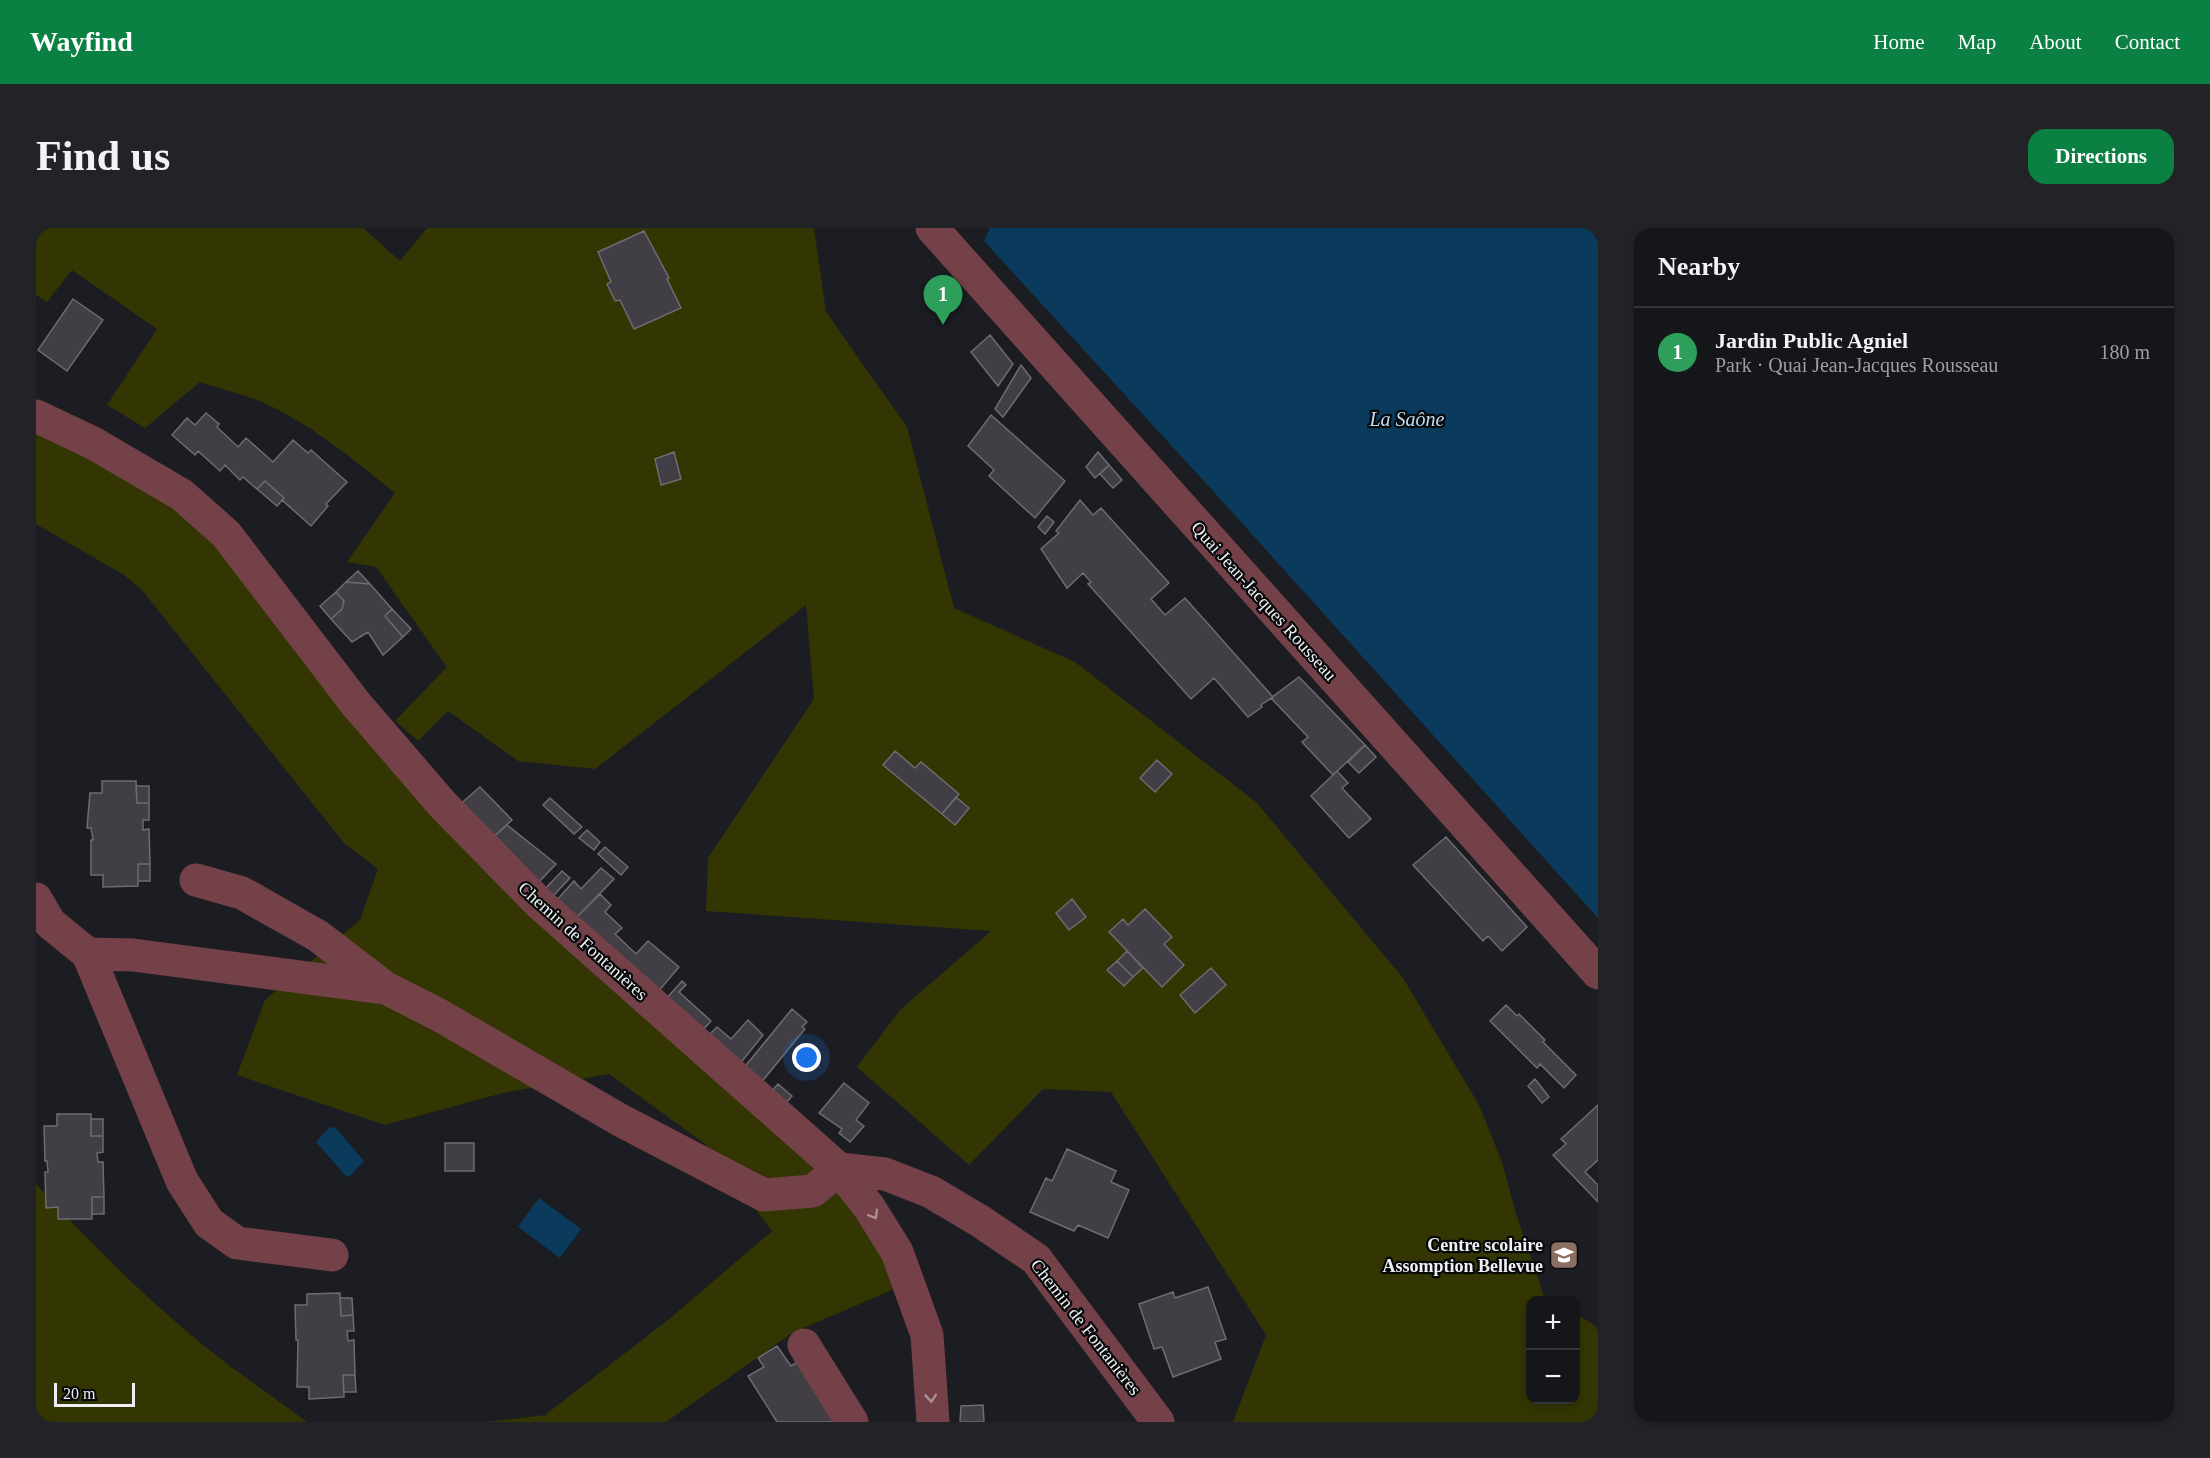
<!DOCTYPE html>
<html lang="en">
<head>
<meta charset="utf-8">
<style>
	body { margin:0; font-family:Georgia,serif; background:#222327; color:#f1f3f6 }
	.controls { position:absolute; right:18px; bottom:18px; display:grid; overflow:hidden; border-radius:12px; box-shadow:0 3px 9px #0003 }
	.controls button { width:54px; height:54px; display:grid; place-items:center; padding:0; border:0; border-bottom:2px solid #343539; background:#15161a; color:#f1f3f6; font:30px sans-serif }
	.scale { position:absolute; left:18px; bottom:15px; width:81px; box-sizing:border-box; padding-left:6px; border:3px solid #eef0f3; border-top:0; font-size:16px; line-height:21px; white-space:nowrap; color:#eef0f3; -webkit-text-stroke:4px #07080a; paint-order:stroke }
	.you { position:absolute; left:771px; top:830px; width:21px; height:21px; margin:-15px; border:4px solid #fff; border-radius:50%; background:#1a73e8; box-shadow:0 0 0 9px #1a73e833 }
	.badge { display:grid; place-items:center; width:39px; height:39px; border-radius:50%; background:#0b8043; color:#fff; font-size:20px; font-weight:700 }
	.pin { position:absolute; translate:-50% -50px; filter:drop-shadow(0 2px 3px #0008) }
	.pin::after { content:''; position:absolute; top:32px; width:21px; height:18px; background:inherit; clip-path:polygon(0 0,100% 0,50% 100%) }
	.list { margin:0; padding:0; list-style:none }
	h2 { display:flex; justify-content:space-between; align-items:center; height:78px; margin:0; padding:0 24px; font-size:26px }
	h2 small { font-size:20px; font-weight:400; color:#9d9fa2 }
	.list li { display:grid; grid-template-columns:39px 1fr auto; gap:18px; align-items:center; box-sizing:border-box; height:90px; padding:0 24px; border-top:2px solid #343539 }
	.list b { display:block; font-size:22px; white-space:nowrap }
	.list p { margin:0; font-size:20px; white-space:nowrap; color:#9d9fa2 }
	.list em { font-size:20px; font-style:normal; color:#9d9fa2 }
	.map { position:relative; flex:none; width:1562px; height:1194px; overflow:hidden; border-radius:18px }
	header { display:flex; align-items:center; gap:36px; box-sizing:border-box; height:84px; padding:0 30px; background:#0b8043; color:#fff }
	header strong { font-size:28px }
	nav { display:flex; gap:33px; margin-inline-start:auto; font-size:21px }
	.intro { display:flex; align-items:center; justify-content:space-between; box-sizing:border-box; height:144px; padding:0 36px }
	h1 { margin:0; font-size:42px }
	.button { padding:15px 27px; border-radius:18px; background:#0b8043; color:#fff; font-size:21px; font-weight:700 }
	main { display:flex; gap:36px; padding:0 36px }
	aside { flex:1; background:#15161a; border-radius:18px; box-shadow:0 3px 9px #0003 }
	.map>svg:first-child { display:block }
	.green { fill:#333602 }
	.water { fill:#0a3a5c }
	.building { fill:#413e45; stroke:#6e6b72; stroke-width:1.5 }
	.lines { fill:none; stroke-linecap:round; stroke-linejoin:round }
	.minor { stroke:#734147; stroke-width:33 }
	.oneway { stroke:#aa9094 }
	.labels { text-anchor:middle; stroke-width:4.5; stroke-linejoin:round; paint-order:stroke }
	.street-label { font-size:18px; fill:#eef0f3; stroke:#07080a }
	.poi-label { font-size:18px; font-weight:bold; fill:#eef0f3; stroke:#07080a; text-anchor:end }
	.water-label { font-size:20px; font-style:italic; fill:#bfdefa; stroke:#07080a }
</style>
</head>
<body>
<header>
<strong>Wayfind</strong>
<nav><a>Home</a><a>Map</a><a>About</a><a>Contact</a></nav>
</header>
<div class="intro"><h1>Find us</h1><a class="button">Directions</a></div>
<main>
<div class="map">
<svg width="1562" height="1194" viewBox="0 0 1562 1194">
	<rect width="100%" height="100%" fill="#1c1d23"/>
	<path class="green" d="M0 0H327L364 33 391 0H778L790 84 871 199 918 380 1039 434 1220 574 1367 750 1443 877 1466 934 1480 986 1508 1068 1515 1072H1494V1172H1540V1086L1560 1098 1562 1104V1194H1197L1230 1107 1075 864 1007 861 933 937 821 839 864 782 955 703 670 683 672 630 778 471 770 377 559 541 482 533 412 483 382 513 359 493 411 439 340 339 311 334 359 265C317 231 275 196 226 174 207 166 185 161 164 154L109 200 71 177 121 101 36 42 11 74 0 67Z
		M0 200 140 275 731 896 811 971 863 1059 756 1105 630 1194H451L509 1187 632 1092 736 1003 669 916 573 846 467 865 349 897 201 847 229 772 324 692 342 641 308 615 106 362 88 347 0 296Z
		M0 956C52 1014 108 1068 168 1118 201 1144 237 1169 271 1194H0Z"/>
	<path class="water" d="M954 0H1562V690L1177 263 948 13Z
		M299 899 328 933 313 949 309 947 280 914 293 900Z
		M503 970 545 1001 524 1030 482 999Z"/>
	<path class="building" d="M608 3 633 50 631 51 645 80 598 101 584 72 579 73 571 56 575 54 562 24Z
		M37 71 67 92 31 143 2 122Z
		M954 107 977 136 962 158 935 124Z
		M985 137 995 150 967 189 959 181Z
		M170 185 183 196 181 199 202 219 210 210 237 234 257 212 272 225 275 222 311 254 290 276 292 278 275 298 246 272 248 270 229 253 221 261 207 249 204 252 189 237 184 243 162 223 159 227 136 207 151 190 159 197Z
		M955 187 1029 253 999 290 953 248 958 242 932 218Z
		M638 224 645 251 625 257 619 231Z
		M1062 224 1073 237 1059 250 1050 239Z
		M1073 237 1086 252 1077 260 1064 246Z
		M229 253 248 270 241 278 221 261Z
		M1044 272 1057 287 1065 280 1133 355 1115 371 1129 387 1149 370 1237 469 1225 477 1226 479 1212 489 1178 450 1155 471 1052 356 1055 354 1047 345 1031 360 1005 321 1023 305 1020 303Z
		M1011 288 1018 294 1009 306 1002 299Z
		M322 343 334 356 310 354Z
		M310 354 334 356 356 381 349 388 367 409 347 427 332 404 316 414 295 391 306 381 308 373 300 364Z
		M300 364 308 373 306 381 295 391 284 378Z
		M356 381 375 401 367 409 349 388Z
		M1263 449 1329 517 1297 547 1266 514 1272 509 1235 470Z
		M1329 517 1340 529 1323 545 1312 534Z
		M859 523 879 540 885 534 923 566 906 586 847 537Z
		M1121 532 1136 546 1119 564 1104 550Z
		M1301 543 1312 555 1306 560 1335 591 1313 610 1275 568Z
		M66 553H100L101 575H113V592H107V602L113 601 114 636H102V658L67 659V647H55V612H57L55 600H51L54 565H66Z
		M100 558H113V575H101Z
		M444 559 476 592 454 612 422 578Z
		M920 569 933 580 919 597 906 586Z
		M514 570 546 599 538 606 507 577Z
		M471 597 520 636 501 656 454 612Z
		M551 602 564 614 558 622 543 610Z
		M1410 609 1491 699 1466 723 1452 708 1447 713 1377 637Z
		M569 619 592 639 585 647 562 626Z
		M102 636H114V653H102Z
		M565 640 578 651 539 691 520 673 538 653 545 661Z
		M526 643 534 650 516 669 508 662Z
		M564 666 575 677 569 684 586 700 579 706 600 726 612 713 643 739 621 765 539 691Z
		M1036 671 1050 689 1033 702 1020 685Z
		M1109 681 1136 709 1128 716 1148 737 1126 759 1073 704 1087 691 1092 697Z
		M1091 723 1107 740 1097 749 1081 733Z
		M1081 733 1097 749 1088 758 1071 742Z
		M1175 740 1190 757 1159 785 1144 767Z
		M646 753 650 757 643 764 675 793 665 804 629 772Z
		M1470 777 1481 788 1483 786 1509 812 1507 814 1540 847 1528 860 1504 836 1501 840 1454 793Z
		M756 781 771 794 766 799 769 801 724 856 707 841Z
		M712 792 727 807 703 837 671 809 681 799 695 811Z
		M1499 851 1513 869 1506 875 1492 858Z
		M808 855 833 875 820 892 828 898 814 914 803 905 806 901 783 885Z
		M742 856 756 868 748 877 734 865Z
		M1562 877V932L1549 944 1562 957V974L1517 927 1530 916 1525 911Z
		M21 886H55V908H67V924L61 925 62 934H67L68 969H56V991H22V979L10 980 9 944H12L11 933H9L8 898H21Z
		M55 891H67V908H55Z
		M409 915H438V943H409Z
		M1031 921 1080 943 1075 954 1093 962 1072 1010 1042 997 1038 1003 994 984 1010 950 1016 953Z
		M56 969H68V986H56Z
		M1172 1059 1190 1111 1179 1114 1185 1131 1137 1149 1126 1119 1118 1121 1103 1076 1137 1064 1139 1070Z
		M304 1065 305 1088 317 1087 318 1103H311L312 1113 318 1112 319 1147H307L308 1169 273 1171V1159H261L262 1112H260L259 1077H271V1066Z
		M304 1070H316L317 1087 305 1088Z
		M741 1118 755 1138 763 1133 801 1194H741L712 1148 728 1139 722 1130Z
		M307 1147H319L320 1164H308Z
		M947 1177 948 1194H924L925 1178Z"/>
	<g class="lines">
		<path class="minor" d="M896 0 1562 745
			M0 188 57 215 146 267 190 306 320 476 407 577 504 676 803 941 833 979 861 1024 891 1107 897 1194
			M160 652 206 665 282 708 350 760 403 787 584 892 728 967 777 963 803 941
			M0 671 14 695 52 726 97 727 348 760
			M52 726 146 953 173 995 201 1015 296 1027
			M803 941 849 946 895 964 944 993 1000 1031 1122 1194
			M768 1117 816 1194"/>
	</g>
	<defs><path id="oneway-chevron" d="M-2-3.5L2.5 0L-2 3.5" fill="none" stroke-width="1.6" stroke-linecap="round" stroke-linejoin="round" transform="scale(1.5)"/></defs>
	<g class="oneway">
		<use href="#oneway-chevron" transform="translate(838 987) rotate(59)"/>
		<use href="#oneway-chevron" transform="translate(895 1170) rotate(86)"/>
	</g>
	<defs>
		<g id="school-square" transform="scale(1.5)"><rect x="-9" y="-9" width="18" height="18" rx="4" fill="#8d6e63" stroke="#07080a"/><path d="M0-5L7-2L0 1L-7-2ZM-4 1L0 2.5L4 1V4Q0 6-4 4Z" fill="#fff"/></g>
	</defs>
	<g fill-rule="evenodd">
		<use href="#school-square" x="1528" y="1027"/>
	</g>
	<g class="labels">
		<g class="street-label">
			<text transform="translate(1228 373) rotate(48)" y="6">Quai Jean-Jacques Rousseau</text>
			<text transform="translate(547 713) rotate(42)" y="6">Chemin de Fontanières</text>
			<text transform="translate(1050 1099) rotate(52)" y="6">Chemin de Fontanières</text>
		</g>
		<g class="poi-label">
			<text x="1507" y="1023">Centre scolaire<tspan x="1507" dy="21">Assomption Bellevue</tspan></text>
		</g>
		<g class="water-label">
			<text x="1371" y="198">La Saône</text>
		</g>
	</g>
</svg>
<div class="controls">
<button>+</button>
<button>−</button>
</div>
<div class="scale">20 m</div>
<div class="you"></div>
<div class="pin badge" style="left:907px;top:97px;background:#2e9e5b">1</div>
</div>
<aside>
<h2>Nearby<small></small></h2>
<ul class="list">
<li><span class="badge" style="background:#2e9e5b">1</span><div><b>Jardin Public Agniel</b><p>Park · Quai Jean-Jacques Rousseau</p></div><em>180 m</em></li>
</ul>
</aside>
</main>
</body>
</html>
